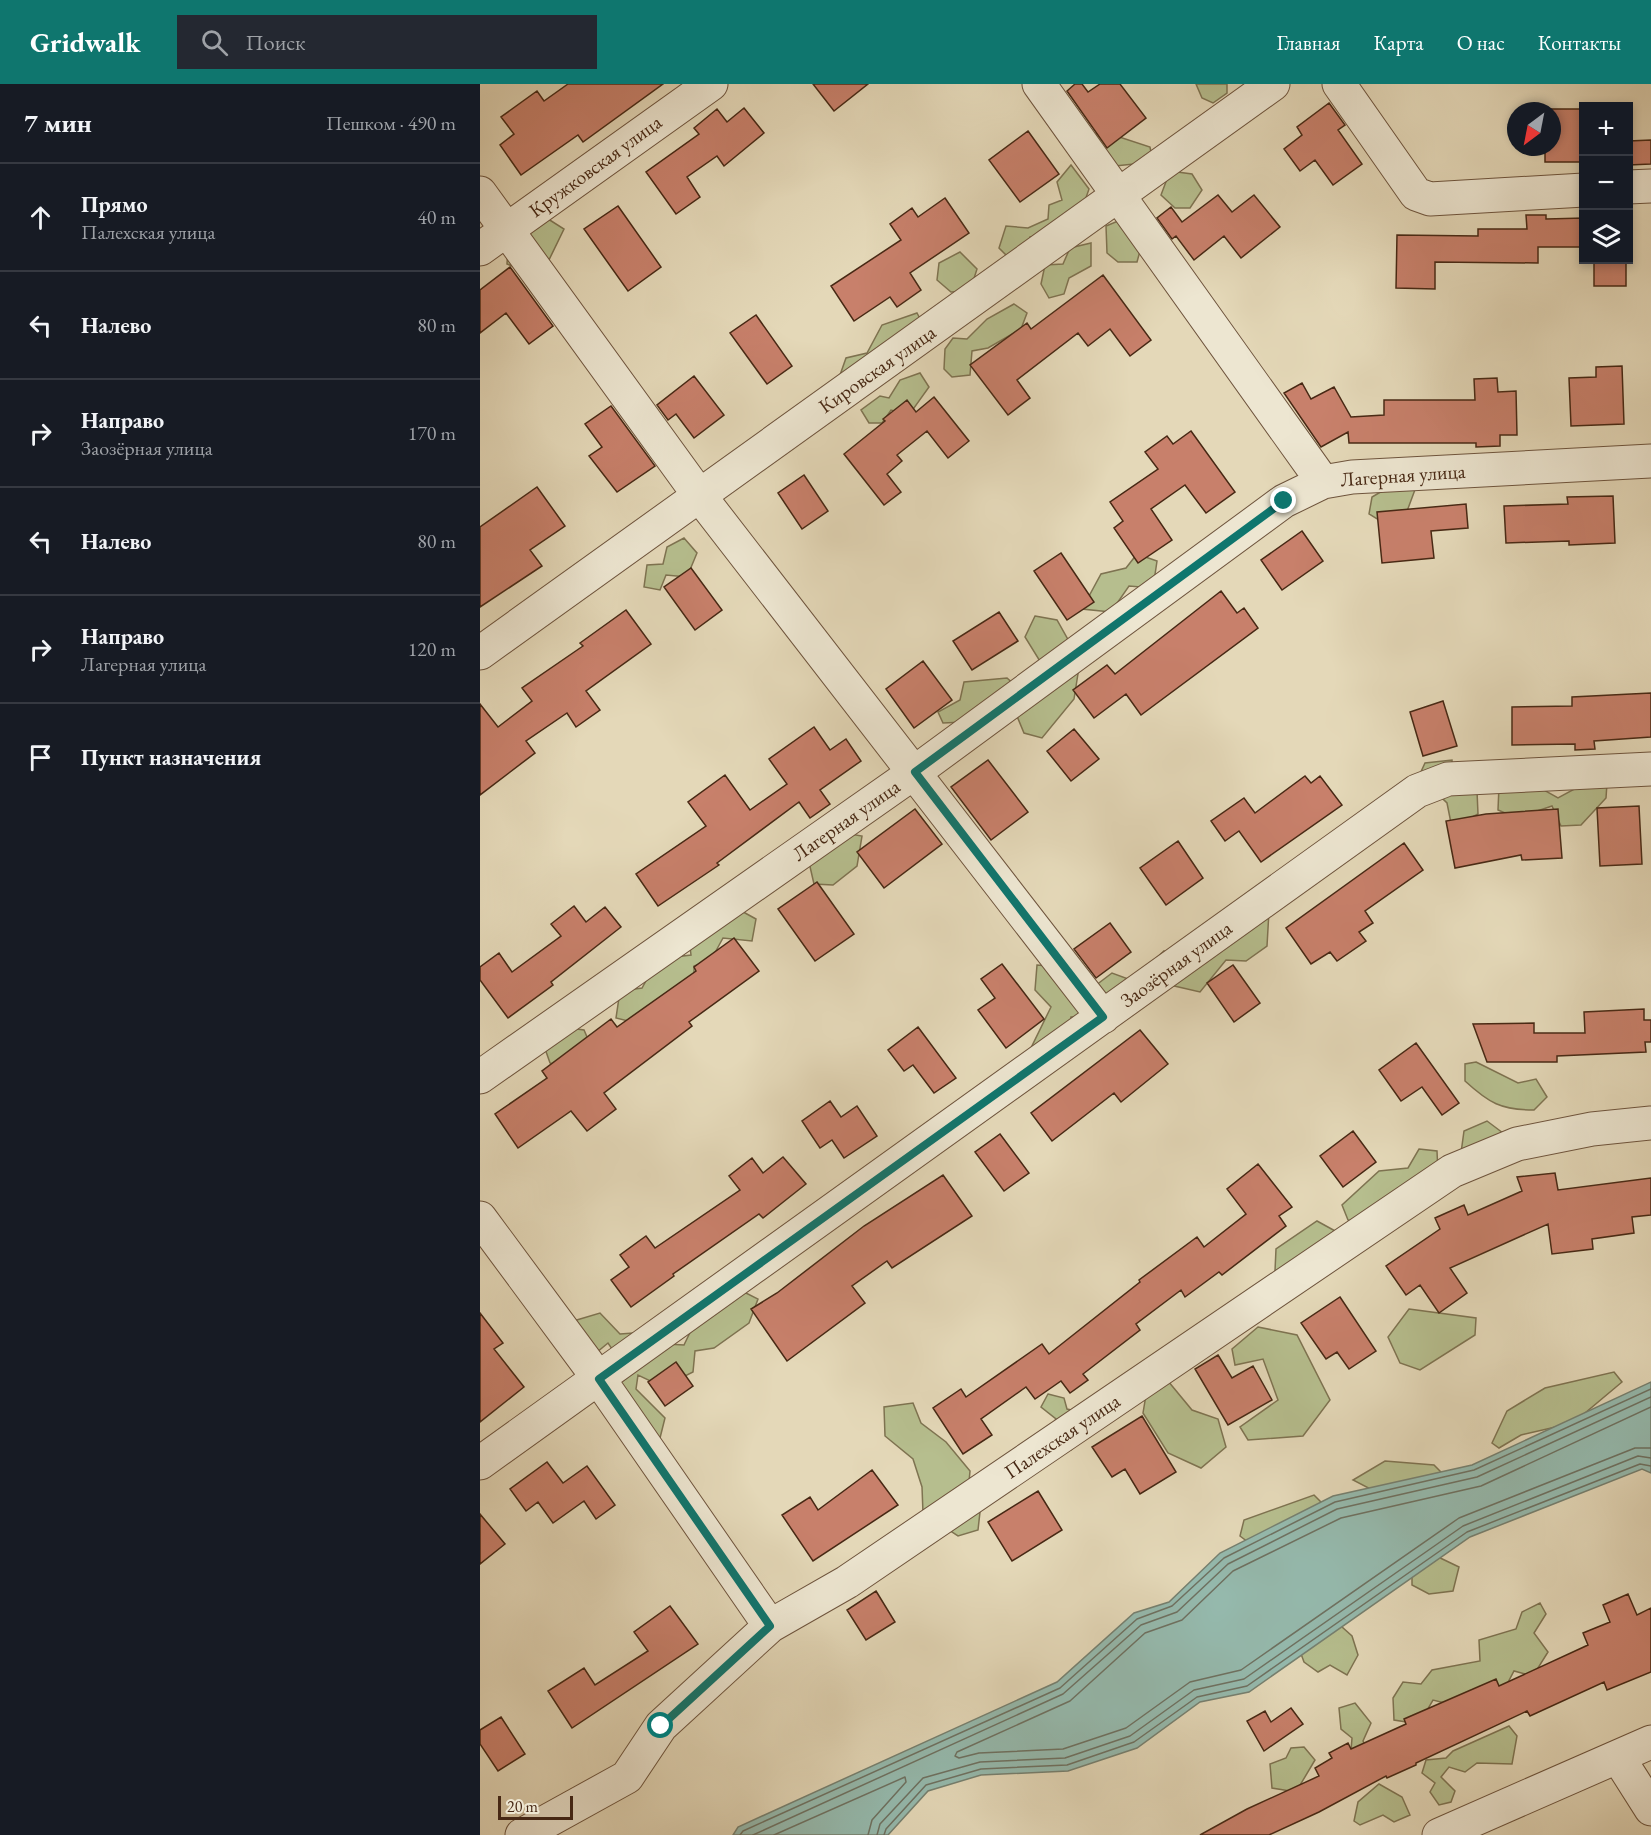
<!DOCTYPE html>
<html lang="ru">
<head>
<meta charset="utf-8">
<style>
	body { margin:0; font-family:"EB Garamond",serif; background:#242831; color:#f1f3f6 }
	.controls { position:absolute; right:18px; top:18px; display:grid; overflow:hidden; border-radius:0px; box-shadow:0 3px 9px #0003 }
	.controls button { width:54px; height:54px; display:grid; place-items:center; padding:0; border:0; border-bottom:2px solid #363941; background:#171b24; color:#f1f3f6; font:30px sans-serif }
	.compass { position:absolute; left:1027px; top:18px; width:54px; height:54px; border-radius:50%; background:#171b24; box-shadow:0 3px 9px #0003; rotate:212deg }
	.scale { position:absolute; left:18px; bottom:15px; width:75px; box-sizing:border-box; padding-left:6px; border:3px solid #472814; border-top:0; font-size:16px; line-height:21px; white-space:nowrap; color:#472814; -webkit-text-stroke:4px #ede6d1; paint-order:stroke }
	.stop { position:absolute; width:18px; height:18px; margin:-14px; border:4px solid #0f766e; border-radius:50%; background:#fff }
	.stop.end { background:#0f766e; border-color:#fff; box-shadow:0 2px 6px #0008 }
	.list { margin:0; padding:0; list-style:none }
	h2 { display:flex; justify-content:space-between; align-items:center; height:78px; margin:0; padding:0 24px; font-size:26px }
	h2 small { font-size:20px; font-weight:400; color:#9ea1a6 }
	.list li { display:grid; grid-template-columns:39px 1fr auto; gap:18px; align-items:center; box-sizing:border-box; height:108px; padding:0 24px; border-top:2px solid #363941 }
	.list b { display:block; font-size:22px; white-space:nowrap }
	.list p { margin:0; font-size:20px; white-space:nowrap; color:#9ea1a6 }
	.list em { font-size:20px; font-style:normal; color:#9ea1a6 }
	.icon { flex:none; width:33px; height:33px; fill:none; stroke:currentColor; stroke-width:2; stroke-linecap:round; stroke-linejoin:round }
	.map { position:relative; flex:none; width:1171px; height:1751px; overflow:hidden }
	header { display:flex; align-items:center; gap:36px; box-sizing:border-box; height:84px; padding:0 30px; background:#0f766e; color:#fff }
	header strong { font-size:28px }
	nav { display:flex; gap:33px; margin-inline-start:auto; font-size:21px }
	.search { width:420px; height:54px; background:#242831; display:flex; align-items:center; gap:15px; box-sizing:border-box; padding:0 21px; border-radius:0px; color:#9ea1a6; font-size:22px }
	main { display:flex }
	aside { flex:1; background:#171b24 }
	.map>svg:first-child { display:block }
	.green { fill:#b6be8e; stroke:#7e7351; stroke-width:1.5 }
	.water { fill:#95baae; stroke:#768070; stroke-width:1.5 }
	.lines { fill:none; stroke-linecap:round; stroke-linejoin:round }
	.shore { stroke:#6e7161; stroke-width:1.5 }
	.building { fill:#c8806b; stroke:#472814; stroke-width:1.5 }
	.minor-casing { stroke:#6e543d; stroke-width:35 }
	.minor { stroke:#ede6d1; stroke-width:33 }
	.route { stroke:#0f766e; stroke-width:8 }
	.labels { text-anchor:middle; stroke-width:4.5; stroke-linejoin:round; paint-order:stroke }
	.street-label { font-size:20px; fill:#472814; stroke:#ede6d1 }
</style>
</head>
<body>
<header>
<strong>Gridwalk</strong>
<div class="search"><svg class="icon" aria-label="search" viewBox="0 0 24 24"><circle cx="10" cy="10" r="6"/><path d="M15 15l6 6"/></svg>Поиск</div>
<nav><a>Главная</a><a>Карта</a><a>О нас</a><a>Контакты</a></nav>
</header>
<main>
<aside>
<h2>7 мин<small>Пешком · 490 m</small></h2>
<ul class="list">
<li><svg class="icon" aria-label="ahead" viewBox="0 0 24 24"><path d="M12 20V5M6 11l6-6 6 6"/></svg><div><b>Прямо</b><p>Палехская улица</p></div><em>40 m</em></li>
<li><svg class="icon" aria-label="left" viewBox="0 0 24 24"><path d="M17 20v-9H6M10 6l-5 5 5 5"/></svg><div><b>Налево</b></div><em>80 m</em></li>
<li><svg class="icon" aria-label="right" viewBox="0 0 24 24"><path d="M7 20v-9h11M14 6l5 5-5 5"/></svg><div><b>Направо</b><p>Заозёрная улица</p></div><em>170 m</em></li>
<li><svg class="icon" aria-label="left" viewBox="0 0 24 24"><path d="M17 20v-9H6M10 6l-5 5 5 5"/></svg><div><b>Налево</b></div><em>80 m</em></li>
<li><svg class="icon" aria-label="right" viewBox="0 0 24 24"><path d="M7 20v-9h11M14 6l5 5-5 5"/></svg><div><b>Направо</b><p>Лагерная улица</p></div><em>120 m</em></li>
<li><svg class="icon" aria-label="arrive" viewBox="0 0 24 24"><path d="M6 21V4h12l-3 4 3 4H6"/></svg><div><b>Пункт назначения</b></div></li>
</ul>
</aside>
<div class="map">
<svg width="1171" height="1751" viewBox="0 0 1171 1751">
	<rect width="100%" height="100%" fill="#e4d8b8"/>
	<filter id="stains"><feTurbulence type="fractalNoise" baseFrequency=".00333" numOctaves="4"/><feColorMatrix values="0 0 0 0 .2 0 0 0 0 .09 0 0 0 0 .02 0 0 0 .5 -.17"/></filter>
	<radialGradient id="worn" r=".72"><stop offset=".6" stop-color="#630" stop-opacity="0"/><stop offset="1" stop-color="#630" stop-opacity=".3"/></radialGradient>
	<path class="green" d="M716 0H747V9L733 19 722 14Z
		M618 46 670 63 673 78 635 82 614 55Z
		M591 81 609 105 599 134 576 150 550 153 546 169 532 177 519 164 526 142 548 144 568 135 569 121 582 116 577 98Z
		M690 87 712 90 722 106 710 124H695L681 111Z
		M650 132 666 145 657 178H638L627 169 626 142Z
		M65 133 84 145 67 180 45 187 27 180 28 163Z
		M611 159V182L589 194 584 210 569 214 561 200 565 181 583 180 590 164Z
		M480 168 497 185 490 207 471 208 457 196 459 179Z
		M534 220 547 229 541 245 508 264 492 267 490 291 472 293 464 285 465 265 473 254 487 255 507 235Z
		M437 229 444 242 360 291 366 274 387 269 402 241Z
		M440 289 449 303 429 331 411 326 402 339H389L381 326 400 312 409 314 420 296Z
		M926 393 936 403 923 438 907 441 889 430 892 413Z
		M204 454 217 469 207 493 186 491 180 506 164 503 167 481 183 480 187 463Z
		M657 470 677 477 673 504 649 502 631 528 602 525 621 490 646 484Z
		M555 532 577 536 600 577 594 615 562 654 544 649 534 625 484 638 463 639 458 628 480 616 484 598 527 594 545 610 571 595 545 553Z
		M972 676 973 706 997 707 998 730 972 744 967 719 939 692 945 679Z
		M1044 695 1078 714 1111 696 1127 699 1126 714 1101 741 1081 742 1072 722 1037 734 1018 726 1019 702Z
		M353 747 382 752 377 782 353 801 334 800 328 774Z
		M256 824 276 835 272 857 243 854 231 876 214 882V898L160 940 136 934 140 907 162 904 178 875 211 871 207 839Z
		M789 827 787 862 766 877 746 876 720 908 690 901 668 882 684 867 708 879Z
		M557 881 579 883 603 911 632 889 651 896 611 933H591L584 974 549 968 571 923 555 906Z
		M82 943 104 946 114 969 96 989 70 979 62 956Z
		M996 978 1038 999 1056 995 1067 1013 1054 1026C1021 1026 1009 1019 985 997V980Z
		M1007 1037 1023 1049 981 1069 984 1047Z
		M939 1065 957 1067 958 1089 882 1142 868 1136 862 1121 899 1087 928 1084Z
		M837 1137 857 1148 810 1194 795 1187 796 1165Z
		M260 1206 278 1215 269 1239 234 1264 215 1267 213 1288 183 1303 158 1291 156 1305 185 1334 179 1358 127 1310 150 1291 128 1259 111 1273 90 1238 120 1229 140 1250 167 1248 186 1260 204 1261 215 1238Z
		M929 1225 996 1234 995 1251 940 1286 920 1279 908 1253Z
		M778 1243 817 1251 850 1316 823 1352 768 1356 760 1343 798 1316 783 1275 755 1281 752 1265Z
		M1134 1288 1142 1298 1093 1339 1041 1351 1019 1364 1012 1359 1027 1327 1065 1304Z
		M688 1297 712 1326 738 1335 746 1363 721 1384 688 1369 663 1329 667 1305Z
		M568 1310 584 1314 587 1325 600 1328 607 1350 591 1366 575 1363 568 1347 576 1335 561 1323Z
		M433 1319 441 1339 466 1358 490 1387 488 1409 501 1419 498 1446 478 1452 443 1429 442 1403 433 1375 405 1352 404 1323Z
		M905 1377 954 1381 964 1391 898 1409 873 1396Z
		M834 1411 844 1421 772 1461 760 1452 764 1436Z
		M954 1471 979 1483 973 1507 949 1510 932 1501V1485Z
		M1060 1519 1066 1530 1054 1549 1068 1568 1053 1592 1034 1587 1024 1606 977 1622 953 1616 939 1640 914 1636 913 1614 923 1598 941 1600 952 1586 1000 1577 999 1556 1036 1545 1042 1528Z
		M852 1534 872 1552 878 1571 867 1591 850 1581 838 1588 824 1578 816 1556Z
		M875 1619 891 1639 883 1657 898 1684 870 1679 872 1654 861 1645 859 1624Z
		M1029 1642 1037 1652 1032 1680 997 1679 985 1688 969 1683 961 1693 975 1707 971 1718 959 1721 950 1708 955 1699 942 1689 946 1676 966 1674 973 1667Z
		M824 1663 835 1676 816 1708 792 1704 790 1680 806 1674 811 1664Z
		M899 1700 922 1713 930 1731 914 1738 903 1731 880 1741 874 1737 878 1718Z"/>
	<path class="water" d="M1171 1298V1389L1162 1385 990 1453 769 1608 720 1618 657 1664 588 1687 501 1691 448 1707 408 1751H253L258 1743 577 1598 654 1529 689 1518 740 1469 853 1412 992 1381Z"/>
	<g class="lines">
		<path class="shore" d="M1171 1323 1001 1402 861 1434 753 1487 702 1536 665 1549 590 1617 477 1668 475 1672 479 1674 499 1669 583 1665 646 1644 710 1598 761 1586 979 1434 1155 1364H1171
			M260 1751 263 1747 580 1604 657 1535 692 1522 744 1474 855 1418 994 1386 1171 1305
			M273 1751 583 1610 661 1541 697 1528 748 1480 857 1425 997 1393 1171 1313
			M294 1751 425 1693 426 1698 392 1736 388 1751
			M397 1751 400 1740 443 1694 500 1678 585 1674 650 1652 714 1606 764 1595 983 1442 1158 1372 1171 1374
			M404 1751 406 1745 446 1701 501 1685 587 1681 654 1658 717 1613 767 1602 987 1448 1160 1380 1171 1382"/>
	</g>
	<path class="building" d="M88 0H183L103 58 98 51 41 91 20 61 34 50 21 33 57 7 64 17Z
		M333 0H388L354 27Z
		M595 0H602L608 8 620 0H640L666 34 627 64 587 7Z
		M849 19 865 41 858 46 882 80 853 101 835 76 820 87 804 65 822 51 817 43Z
		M264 24 284 49 244 82 237 72 207 93 220 113 196 130 166 88 219 50 214 44 237 25 247 38Z
		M1064 25H1102V78H1065V63H1072V27Z
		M548 47 579 90 540 118 509 76Z
		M1171 56V80L1149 81V57Z
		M738 111 752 128 774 111 800 143 761 174 744 152 714 176 696 152 692 155 677 134 691 123 702 138Z
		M465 114 489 149 430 189 441 206 417 223 410 213 374 237 351 202 421 156 410 140 432 124 438 133Z
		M138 122 181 183 148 207 104 145Z
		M1046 131H1066V135L1104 134V163H1058V179L955 178V205L916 204 917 151 998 152V145H1047Z
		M1114 176H1146V202H1114Z
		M30 183 73 242 49 260 26 229 0 249V206Z
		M623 191 671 256 650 272 630 245 608 262 598 249 537 296 550 314 528 331 490 281 547 239 551 245Z
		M276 231 312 282 287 300 250 249Z
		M1142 282 1144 340 1091 342 1089 294 1116 293V283Z
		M214 292 244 331 214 354 196 330 188 336 177 321Z
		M1017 294 1018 308 1036 307 1037 351H1020V362L996 363V359H869L868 348 841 363 804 309 822 299 831 315 854 303 871 333 904 331V316H995L994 295Z
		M454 313 489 357 468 374 447 347 417 371 422 377 407 390 421 408 404 421 364 370 405 337 403 335 427 316 436 328Z
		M131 322 175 382 137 408 109 372 122 363 105 340Z
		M711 347 755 408 726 429 705 401 671 425 692 456 658 479 634 444 643 437 630 418 678 385 665 368 687 352 693 360Z
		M324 391 348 427 322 445 298 409Z
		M57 403 85 442 50 466 62 482 0 523V443Z
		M1133 412 1135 459 1089 461V457L1026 459 1024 422 1088 420 1087 413Z
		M986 420 988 444 951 447 954 474 902 479 897 428Z
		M822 447 843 477 802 506 781 476Z
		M581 469 614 518 587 536 554 487Z
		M211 484 242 526 215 546 184 503Z
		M741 507 757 529 764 524 778 544 661 631 646 610 614 634 593 606 627 581 635 590Z
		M146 526 171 560 106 607 120 626 96 643 87 629 46 657 55 669 0 711V620L18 643 52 617 42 604 103 562 100 559Z
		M519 528 538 557 492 586 473 557Z
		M443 577 472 616 434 644 406 605Z
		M1171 609V653L1114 657 1115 665 1095 666V660L1032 661V623L1092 622V613Z
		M963 617 977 662 943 672 930 628Z
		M334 643 350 666 366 655 381 677 340 706 350 720 330 734 319 718 237 779 239 781 178 822 156 790 226 742 208 718 245 691 270 726 307 700 289 675Z
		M594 645 619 675 591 697 567 667Z
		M508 676 548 728 511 756 471 703Z
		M825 692 831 699 840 692 862 721 781 778 759 747 745 757 731 737 764 714 775 729Z
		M1159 722 1162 780 1120 782 1117 724Z
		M435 725 462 760 404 804 377 768Z
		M1078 725 1082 774 1042 776 1041 771 975 784 966 737 1006 730Z
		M698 757 723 794 686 821 660 784Z
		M924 759 943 786 885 827 893 839 879 848 886 857 857 877 850 868 831 880 806 844Z
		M337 798 374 850 335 877 298 825Z
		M94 822 106 838 125 823 141 843 71 898 73 901 28 934 0 896V883L19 869 32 888 81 852 71 840Z
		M630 839 651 868 616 894 594 865Z
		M254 854 279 887 209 938 212 942 124 1009 136 1025 107 1047 91 1027 38 1064 15 1030 67 994 62 987 131 935 137 943 216 887 214 883Z
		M522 880 564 935 526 964 498 926 515 914 501 895Z
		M753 881 780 919 754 938 727 899Z
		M1164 925V936H1171V958H1165L1166 968 1077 972V978H1007L993 940 1054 939V949H1105L1104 928Z
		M438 943 476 994 454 1009 433 981 424 987 408 966Z
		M660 946 688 980 641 1018 634 1009 572 1057 551 1029Z
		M936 959 979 1019 962 1031 942 1003 921 1017 899 986Z
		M350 1017 361 1033 377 1022 397 1052 364 1074 352 1056 340 1064 322 1037Z
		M873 1047 896 1078 863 1103 840 1072Z
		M520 1050 549 1089 524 1107 495 1068Z
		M303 1073 326 1100 283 1134 279 1130 193 1190 194 1192 151 1223 131 1196 149 1183 140 1171 166 1152 175 1164 260 1106 249 1092 272 1074 283 1089Z
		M778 1080 812 1123 799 1132 806 1142 742 1191 739 1188 705 1213 701 1206 656 1240 660 1246 603 1290 608 1296 590 1309 581 1297 555 1315 546 1303 501 1335 512 1351 483 1370 453 1324 481 1305 486 1313 562 1260 569 1270 660 1198 659 1196 717 1153 724 1163 766 1130 747 1105Z
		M1075 1089 1078 1106 1171 1094V1131L1152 1133 1154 1149 1112 1155 1113 1165 1072 1170 1068 1140 970 1184 987 1209 959 1229 940 1201 926 1211 906 1182 960 1145 955 1134 984 1121 988 1131 1042 1107 1037 1093Z
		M463 1091 492 1132 412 1184 407 1177 372 1202 385 1219 307 1277 271 1225 297 1209 384 1142Z
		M860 1213 896 1267 869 1285 857 1268 846 1275 821 1239Z
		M0 1229 23 1259 14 1265 44 1303 0 1338Z
		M738 1271 752 1294 773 1282 792 1316 748 1341 715 1285Z
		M196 1278 213 1302 185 1322 168 1298Z
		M662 1332 696 1388 660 1410 645 1385 632 1393 612 1363Z
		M67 1378 83 1399 107 1382 135 1421 116 1435 104 1417 73 1439 58 1418 46 1427 30 1405Z
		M392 1386 418 1421 333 1477 302 1431 330 1413 338 1426Z
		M558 1407 582 1446 532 1477 508 1438Z
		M0 1430 25 1460 0 1480Z
		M396 1507 415 1538 386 1556 367 1526Z
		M1148 1510 1157 1531 1171 1524V1588L1127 1606 1124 1598 1050 1632 1047 1627 936 1679V1681L907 1694 906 1692 839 1728 789 1751H720L767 1725 839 1692 835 1684 852 1674 849 1669 868 1659 871 1665 926 1640 924 1635 1016 1595 1019 1602 1108 1561 1103 1549 1130 1538 1123 1521Z
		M190 1522 218 1560 92 1644 68 1607 104 1584 115 1601 168 1567 154 1548Z
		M811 1624 823 1640 784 1667 767 1637 785 1627 791 1638Z
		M21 1633 45 1670 18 1687 0 1660V1646Z"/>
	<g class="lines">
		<g class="minor-casing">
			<path id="minor" d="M559 0 843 398
				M859 0 936 110 950 115 1104 106
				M1148 103 1171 102
				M0 109 219 411 623 933
				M0 165 231 0
				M0 569 793 0
				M0 993 435 688 804 417 843 398 872 393 1171 377
				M0 1134 119 1295 290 1542
				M0 1379 937 707 968 695 1171 685
				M1138 1673 1171 1725
				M42 1751 147 1693 181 1642 290 1542 367 1498 972 1087 1037 1060 1112 1045 1171 1039
				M959 1751 1171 1658"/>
		</g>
		<use href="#minor" class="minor"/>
	</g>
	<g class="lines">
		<path class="route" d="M181 1642 290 1542 119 1295 623 933 435 688 804 417"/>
	</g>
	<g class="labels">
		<g class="street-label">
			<text transform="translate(115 82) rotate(-36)" y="7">Кружковская улица</text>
			<text transform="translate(397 285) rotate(-35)" y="7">Кировская улица</text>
			<text transform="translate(923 391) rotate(-4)" y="7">Лагерная улица</text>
			<text transform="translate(366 736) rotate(-35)" y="7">Лагерная улица</text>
			<text transform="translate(696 880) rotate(-36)" y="7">Заозёрная улица</text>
			<text transform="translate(582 1352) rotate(-34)" y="7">Палехская улица</text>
		</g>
	</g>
	<rect width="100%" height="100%" filter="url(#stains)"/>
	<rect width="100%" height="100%" fill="url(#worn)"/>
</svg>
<div class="controls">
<button>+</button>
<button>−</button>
<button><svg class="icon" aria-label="layers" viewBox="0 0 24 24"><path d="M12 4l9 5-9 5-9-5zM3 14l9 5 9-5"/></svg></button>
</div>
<svg class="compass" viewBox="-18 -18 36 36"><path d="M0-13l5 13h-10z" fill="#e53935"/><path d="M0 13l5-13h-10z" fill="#9ea1a6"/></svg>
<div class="scale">20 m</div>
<div class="stop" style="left:181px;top:1642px"></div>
<div class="stop end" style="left:804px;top:417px"></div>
</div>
</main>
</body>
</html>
